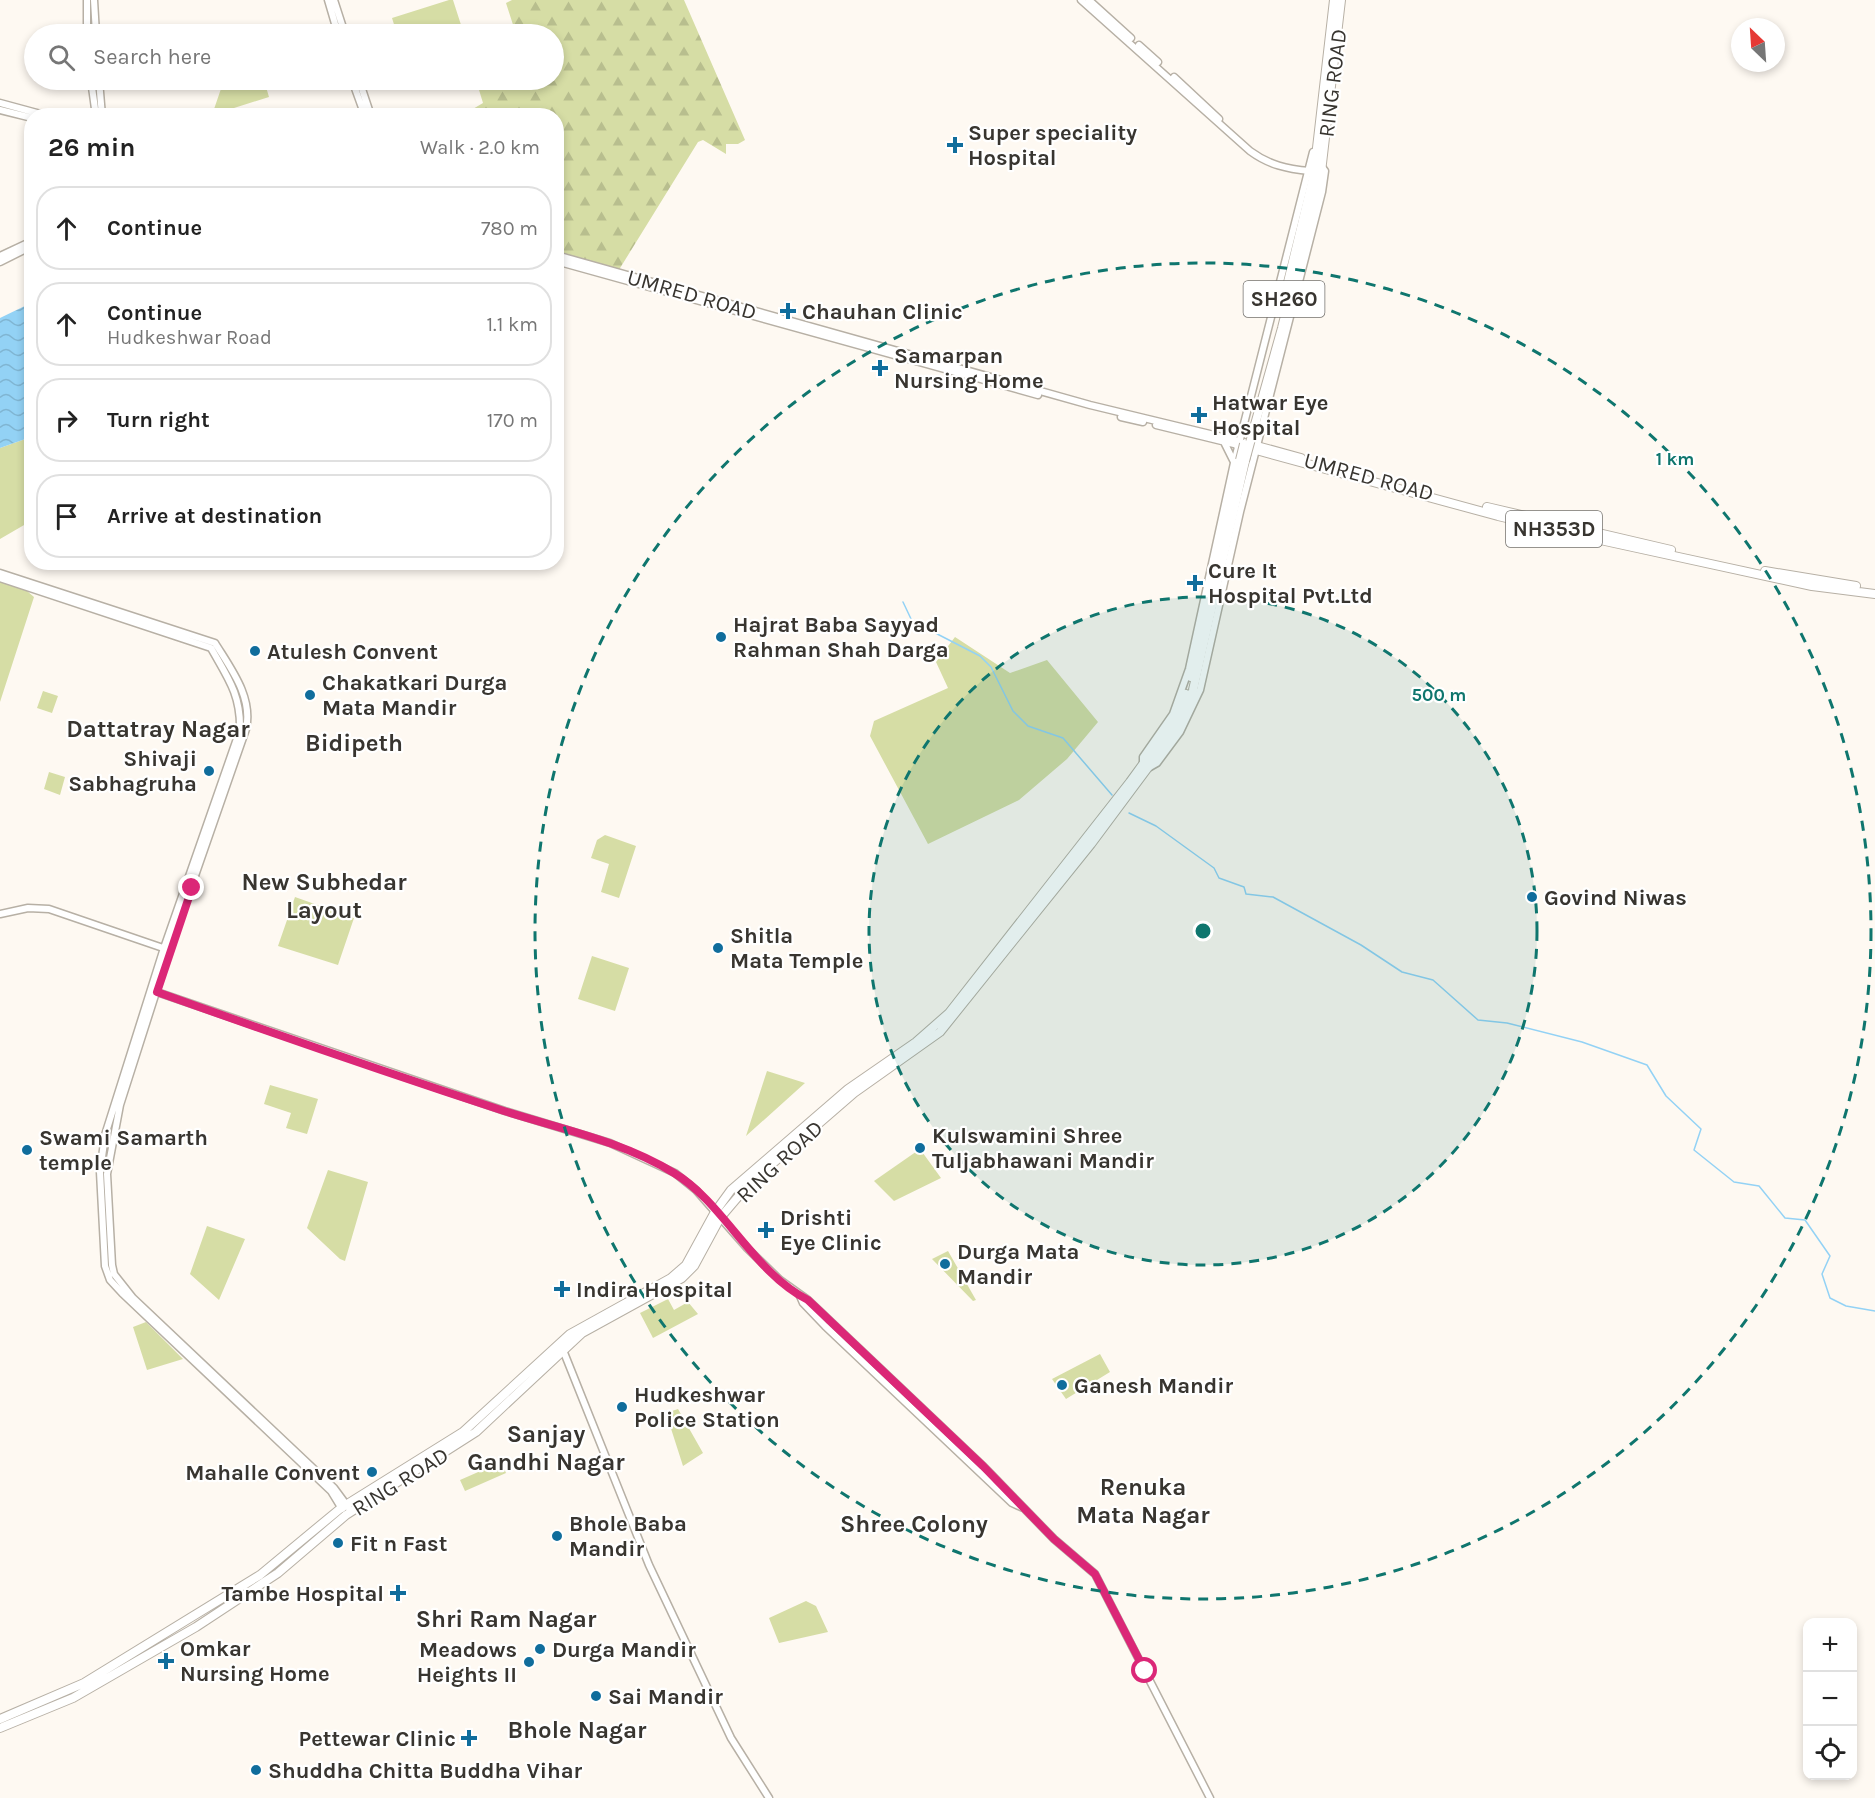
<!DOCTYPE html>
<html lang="en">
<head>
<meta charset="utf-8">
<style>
	body { margin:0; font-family:Karla,sans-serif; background:#f6f6f6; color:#222 }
	.controls { position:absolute; right:18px; bottom:18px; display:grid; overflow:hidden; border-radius:12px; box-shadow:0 3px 9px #0003 }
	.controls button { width:54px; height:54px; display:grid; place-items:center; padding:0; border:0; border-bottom:2px solid #e0e0e0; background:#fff; color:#222; font:30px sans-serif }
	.compass { position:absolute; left:1731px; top:18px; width:54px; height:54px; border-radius:50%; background:#fff; box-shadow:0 3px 9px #0003; rotate:335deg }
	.stop { position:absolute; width:18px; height:18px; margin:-14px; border:4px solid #db2777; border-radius:50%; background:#fff }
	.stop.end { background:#db2777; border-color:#fff; box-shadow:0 2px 6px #0008 }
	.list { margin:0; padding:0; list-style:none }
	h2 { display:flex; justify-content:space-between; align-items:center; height:78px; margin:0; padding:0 24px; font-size:26px }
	h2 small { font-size:20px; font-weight:400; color:#767676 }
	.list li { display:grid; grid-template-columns:39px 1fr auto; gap:18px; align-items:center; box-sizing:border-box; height:84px; margin:0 12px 12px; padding:0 12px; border:2px solid #e0e0e0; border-radius:24px }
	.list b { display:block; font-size:22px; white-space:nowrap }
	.list p { margin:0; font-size:20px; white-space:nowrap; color:#767676 }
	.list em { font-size:20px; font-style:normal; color:#767676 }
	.icon { flex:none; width:33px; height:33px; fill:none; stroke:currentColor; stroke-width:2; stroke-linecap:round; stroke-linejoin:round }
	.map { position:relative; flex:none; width:1875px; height:1798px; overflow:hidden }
	.search { position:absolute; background:#fff; box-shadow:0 3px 9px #0003; left:24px; top:24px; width:540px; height:66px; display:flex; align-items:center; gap:15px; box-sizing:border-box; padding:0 21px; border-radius:33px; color:#767676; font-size:22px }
	.panel { position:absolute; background:#fff; box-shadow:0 3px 9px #0003; left:24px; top:108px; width:540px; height:462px; border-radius:24px }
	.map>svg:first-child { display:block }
	.green { fill:#d6dda5 }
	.forest { fill:url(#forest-firs) }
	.water { fill:url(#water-waves) }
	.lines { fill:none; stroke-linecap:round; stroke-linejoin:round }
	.stream { stroke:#93d2f5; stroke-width:1.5 }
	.secondary-casing { stroke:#b7b0a5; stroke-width:9 }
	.primary-casing { stroke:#b7b0a5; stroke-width:9 }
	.highway-casing { stroke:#b7b0a5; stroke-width:10 }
	.secondary { stroke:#fff; stroke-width:6 }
	.primary { stroke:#fff; stroke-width:6 }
	.highway { stroke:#fff; stroke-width:8 }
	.highway-bridge-casing { stroke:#b7b0a5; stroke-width:10; stroke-linecap:butt }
	.highway-bridge { stroke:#fff; stroke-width:8 }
	.route { stroke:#db2777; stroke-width:8 }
	.ring { fill:none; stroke:#0f766e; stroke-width:3; stroke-dasharray:10 8 }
	.poi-dot { fill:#106d9c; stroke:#fff; stroke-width:2 }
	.labels { text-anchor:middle; stroke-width:4.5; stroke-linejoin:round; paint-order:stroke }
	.shield { fill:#fff; stroke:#74726e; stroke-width:1.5 }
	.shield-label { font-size:21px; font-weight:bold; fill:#383530 }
	.street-label { font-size:22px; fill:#383530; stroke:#fff }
	.poi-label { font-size:22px; font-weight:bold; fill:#383530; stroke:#fff; text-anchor:start }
	.neighbourhood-label { font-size:24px; font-weight:bold; fill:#383530; stroke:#fff }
	.centre { fill:#0f766e; stroke:#fff; stroke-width:3 }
	.ring-label { font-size:18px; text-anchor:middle; font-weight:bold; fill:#0f766e; stroke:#fff; stroke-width:4.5; stroke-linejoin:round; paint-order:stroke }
</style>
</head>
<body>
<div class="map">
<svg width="1875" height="1798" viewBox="0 0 1875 1798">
	<defs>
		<pattern id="forest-firs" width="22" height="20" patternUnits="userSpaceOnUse" patternTransform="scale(1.5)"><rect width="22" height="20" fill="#d6dda5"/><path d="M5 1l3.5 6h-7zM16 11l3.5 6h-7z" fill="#b8be8e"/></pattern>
		<pattern id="water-waves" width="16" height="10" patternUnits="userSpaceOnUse" patternTransform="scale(1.5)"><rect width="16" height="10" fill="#93d2f5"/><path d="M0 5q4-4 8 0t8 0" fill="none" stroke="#80b5d2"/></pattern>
	</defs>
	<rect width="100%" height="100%" fill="#fef9f2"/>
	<path class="green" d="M449 0H453L462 28 442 34H397L392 18Z
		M224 80H264L269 97 212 115Z
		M31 437V521L0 539V448Z
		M0 582 27 591 34 597 0 702Z
		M955 637 1010 673 1047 660 1098 722 1067 759 1019 800 928 844 870 736 874 721 948 688 936 662Z
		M43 691 58 696 52 713 37 708Z
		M49 772 65 777 60 795 44 789Z
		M605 835 636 846 619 898 601 892 609 864 591 858 597 840Z
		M295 897 354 918 338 965 278 946Z
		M592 956 629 968 615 1011 578 999Z
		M767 1071 805 1083 746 1136 765 1077Z
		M270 1085 318 1099 307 1134 286 1128 291 1113 264 1104Z
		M920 1149 941 1178 894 1201 874 1181Z
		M328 1170 368 1182 345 1261 340 1259 307 1228Z
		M207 1226 245 1239 219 1300 190 1274Z
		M948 1251 976 1300 973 1301 932 1259Z
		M668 1299 674 1310 688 1302 698 1314 653 1338 640 1313Z
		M146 1322 183 1359 147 1370 133 1327Z
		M1100 1354 1110 1372 1066 1399 1052 1379Z
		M678 1409 703 1453 683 1466 666 1413Z
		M501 1462 506 1473 465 1491 460 1480Z
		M806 1601 816 1606 828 1632 779 1643 769 1618Z"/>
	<path class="forest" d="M512 0H684L745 140 738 144H726V154L703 140 698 142 617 273 557 255 556 116H461L483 103 476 80H554V34H516L506 3Z"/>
	<path class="water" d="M31 303V437L0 448V318Z"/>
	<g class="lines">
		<path class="stream" d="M903 602 912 621 980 656 991 667 1013 711 1028 726 1063 738 1112 795
			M1129 813 1156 826 1214 868 1219 878 1244 887 1246 894 1273 897 1361 945 1402 972 1433 980 1478 1020 1507 1023 1582 1042 1647 1065 1666 1096 1701 1129 1694 1150 1734 1182 1759 1186 1785 1218 1805 1220 1830 1256 1822 1274 1830 1298 1846 1306 1875 1311"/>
		<g class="secondary-casing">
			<path id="secondary" d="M87 0V34
				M94 0 96 34
				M328 0 338 34
				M334 0 345 34
				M1081 0 1250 151C1269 165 1287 169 1310 171
				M1089 0 1131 38
				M1139 45 1158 62
				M1174 77 1219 119
				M91 80 96 116
				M99 80 102 116
				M352 80 365 116
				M359 80 371 116
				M0 256 32 241
				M0 262 32 246
				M0 573 215 643C231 669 253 697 246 729L173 939 120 1105 107 1174 112 1265 114 1274 133 1298 334 1488 351 1511
				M0 578 211 648C228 678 241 695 240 730L164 948 105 1135 100 1172 105 1266 110 1280 122 1293 331 1491 342 1509
				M0 914 28 908 49 909 166 949
				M151 990 505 1111 610 1143 675 1173 696 1190 747 1248 780 1280 808 1300 983 1466 1054 1539 1095 1574 1210 1798
				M800 1296 803 1303 825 1326 1012 1503 1023 1508
				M563 1350 649 1565 731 1738 769 1798"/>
		</g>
		<g class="primary-casing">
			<path id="primary" d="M0 103 48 116
				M0 110 32 118
				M556 255 1090 405 1239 441
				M556 261 1038 395
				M1121 417 1143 422
				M1156 425 1238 445
				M1224 438 1243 427
				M1224 442 1234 462
				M1143 763V757L1173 714 1189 669 1234 463 1313 152
				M1150 767 1157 763 1180 732 1200 690 1240 512 1322 192 1325 171 1322 167"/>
		</g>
		<g class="highway-casing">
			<path id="highway" d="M1288 282 1314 174 1334 0
				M1254 428 1282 328 1321 172 1341 0
				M1246 443 1301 458
				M1238 445 1498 516 1605 541 1812 586 1875 594
				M1487 507 1671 550
				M1765 571 1856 586
				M1191 677 1240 460
				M0 1719 84 1683 260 1575 341 1508 463 1432 570 1334 671 1278 686 1265 715 1212 731 1190 848 1089 916 1042 949 1013 1130 782 1170 727 1186 694
				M0 1728 73 1698 196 1627 278 1573 346 1515 476 1432 582 1333 682 1278 694 1266 720 1218 749 1184 854 1093 940 1032 1091 844 1161 750 1180 721 1193 690 1245 461"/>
		</g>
		<use href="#secondary" class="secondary"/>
		<use href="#primary" class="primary"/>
		<use href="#highway" class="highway"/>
		<g class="highway-bridge-casing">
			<path id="highway-bridge" d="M1240 460 1244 444
				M1245 461 1254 428"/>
		</g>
		<use href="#highway-bridge" class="highway-bridge"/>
	</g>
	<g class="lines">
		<path class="route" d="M192 888 157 992C272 1033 388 1073 504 1111 561 1129 622 1141 674 1173 723 1202 754 1273 808 1300L983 1466 1054 1539 1095 1574 1145 1671"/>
	</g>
	<circle cx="1203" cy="931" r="334" fill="#0f766e" fill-opacity=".12"/>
	<g class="ring">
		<circle cx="1203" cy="931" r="334"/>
		<circle cx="1203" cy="931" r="668"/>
	</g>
	<g class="poi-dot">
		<path d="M952 136h6v6h6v6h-6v6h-6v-6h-6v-6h6z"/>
		<path d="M785 302h6v6h6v6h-6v6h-6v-6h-6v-6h6z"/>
		<path d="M877 359h6v6h6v6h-6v6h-6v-6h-6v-6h6z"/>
		<path d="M1196 406h6v6h6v6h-6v6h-6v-6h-6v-6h6z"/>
		<path d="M1192 574h6v6h6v6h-6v6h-6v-6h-6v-6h6z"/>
		<circle cx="721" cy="637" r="6"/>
		<circle cx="255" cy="651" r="6"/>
		<circle cx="310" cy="695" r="6"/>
		<circle cx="209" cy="771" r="6"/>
		<circle cx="1532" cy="897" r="6"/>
		<circle cx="718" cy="948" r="6"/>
		<circle cx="920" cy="1148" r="6"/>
		<circle cx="27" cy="1150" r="6"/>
		<path d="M763 1221h6v6h6v6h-6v6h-6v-6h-6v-6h6z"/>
		<circle cx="945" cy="1264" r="6"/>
		<path d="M559 1280h6v6h6v6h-6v6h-6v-6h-6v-6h6z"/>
		<circle cx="1062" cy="1385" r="6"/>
		<circle cx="622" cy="1407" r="6"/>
		<circle cx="372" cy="1472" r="6"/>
		<circle cx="557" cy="1536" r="6"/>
		<circle cx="338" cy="1543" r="6"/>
		<path d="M395 1584h6v6h6v6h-6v6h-6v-6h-6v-6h6z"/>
		<circle cx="540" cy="1649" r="6"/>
		<path d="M163 1652h6v6h6v6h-6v6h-6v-6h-6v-6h6z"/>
		<circle cx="529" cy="1662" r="6"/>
		<circle cx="596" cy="1696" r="6"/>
		<path d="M466 1729h6v6h6v6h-6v6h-6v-6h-6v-6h6z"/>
		<circle cx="256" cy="1770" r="6"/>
	</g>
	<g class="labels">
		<g class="shield">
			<rect x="1243.5" y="281" width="81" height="36" rx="4.5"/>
			<rect x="1506" y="511" width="96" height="36" rx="4.5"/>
		</g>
		<g class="shield-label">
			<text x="1284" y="306">SH260</text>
			<text x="1554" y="536">NH353D</text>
		</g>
		<g class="street-label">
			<text transform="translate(1332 83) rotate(-83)" y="8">RING ROAD</text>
			<text transform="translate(692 294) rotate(16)" y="8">UMRED ROAD</text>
			<text transform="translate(1369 476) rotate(15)" y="8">UMRED ROAD</text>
			<text transform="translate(779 1161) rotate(-43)" y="8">RING ROAD</text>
			<text transform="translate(400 1481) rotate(-32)" y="8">RING ROAD</text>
		</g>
		<g class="poi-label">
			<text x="968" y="140">Super speciality<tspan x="968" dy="25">Hospital</tspan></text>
			<text x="802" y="319">Chauhan Clinic</text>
			<text x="894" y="363">Samarpan<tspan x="894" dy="25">Nursing Home</tspan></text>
			<text x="1212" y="410">Hatwar Eye<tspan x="1212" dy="25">Hospital</tspan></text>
			<text x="1208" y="578">Cure It<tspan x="1208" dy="25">Hospital Pvt.Ltd</tspan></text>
			<text x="733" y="632">Hajrat Baba Sayyad<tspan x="733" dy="25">Rahman Shah Darga</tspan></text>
			<text x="267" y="659">Atulesh Convent</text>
			<text x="322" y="690">Chakatkari Durga<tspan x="322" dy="25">Mata Mandir</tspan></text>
			<text x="197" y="766" text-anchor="end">Shivaji<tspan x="197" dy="25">Sabhagruha</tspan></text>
			<text x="1544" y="905">Govind Niwas</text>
			<text x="730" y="943">Shitla<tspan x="730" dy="25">Mata Temple</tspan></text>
			<text x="932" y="1143">Kulswamini Shree<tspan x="932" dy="25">Tuljabhawani Mandir</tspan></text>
			<text x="39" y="1145">Swami Samarth<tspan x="39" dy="25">temple</tspan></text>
			<text x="780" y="1225">Drishti<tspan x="780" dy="25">Eye Clinic</tspan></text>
			<text x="957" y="1259">Durga Mata<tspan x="957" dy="25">Mandir</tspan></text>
			<text x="576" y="1297">Indira Hospital</text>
			<text x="1074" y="1393">Ganesh Mandir</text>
			<text x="634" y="1402">Hudkeshwar<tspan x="634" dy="25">Police Station</tspan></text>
			<text x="360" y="1480" text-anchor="end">Mahalle Convent</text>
			<text x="569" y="1531">Bhole Baba<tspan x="569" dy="25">Mandir</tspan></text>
			<text x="350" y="1551">Fit n Fast</text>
			<text x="384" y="1601" text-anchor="end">Tambe Hospital</text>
			<text x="180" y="1656">Omkar<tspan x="180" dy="25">Nursing Home</tspan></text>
			<text x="517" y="1657" text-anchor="end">Meadows<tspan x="517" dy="25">Heights II</tspan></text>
			<text x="552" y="1657">Durga Mandir</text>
			<text x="608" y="1704">Sai Mandir</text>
			<text x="456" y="1746" text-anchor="end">Pettewar Clinic</text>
			<text x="268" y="1778">Shuddha Chitta Buddha Vihar</text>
		</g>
		<g class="neighbourhood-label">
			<text x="158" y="737">Dattatray Nagar</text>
			<text x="354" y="751">Bidipeth</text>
			<text x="324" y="890">New Subhedar<tspan x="324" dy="28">Layout</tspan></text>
			<text x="546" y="1442">Sanjay<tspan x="546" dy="28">Gandhi Nagar</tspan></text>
			<text x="1143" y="1495">Renuka<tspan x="1143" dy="28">Mata Nagar</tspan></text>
			<text x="914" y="1532">Shree Colony</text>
			<text x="506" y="1627">Shri Ram Nagar</text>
			<text x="577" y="1738">Bhole Nagar</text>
		</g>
	</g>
	<circle cx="1203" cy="931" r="9" class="centre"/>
	<g class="ring-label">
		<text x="1675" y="465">1 km</text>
		<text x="1439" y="701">500 m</text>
	</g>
</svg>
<div class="controls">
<button>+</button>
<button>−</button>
<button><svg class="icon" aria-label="locate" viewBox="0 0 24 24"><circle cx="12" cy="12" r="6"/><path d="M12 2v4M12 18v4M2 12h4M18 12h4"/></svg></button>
</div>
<svg class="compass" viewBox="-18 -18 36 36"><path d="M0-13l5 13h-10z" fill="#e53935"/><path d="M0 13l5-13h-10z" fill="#767676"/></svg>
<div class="stop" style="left:1145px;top:1671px"></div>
<div class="stop end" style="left:192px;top:888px"></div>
<div class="search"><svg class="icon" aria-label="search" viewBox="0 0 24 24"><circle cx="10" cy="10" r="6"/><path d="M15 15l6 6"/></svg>Search here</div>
<section class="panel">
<h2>26 min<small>Walk · 2.0 km</small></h2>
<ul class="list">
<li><svg class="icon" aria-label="ahead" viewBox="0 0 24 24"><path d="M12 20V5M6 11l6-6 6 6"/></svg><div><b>Continue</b></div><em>780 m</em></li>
<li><svg class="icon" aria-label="ahead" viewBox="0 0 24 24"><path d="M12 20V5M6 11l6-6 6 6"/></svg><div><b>Continue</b><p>Hudkeshwar Road</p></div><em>1.1 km</em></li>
<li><svg class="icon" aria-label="right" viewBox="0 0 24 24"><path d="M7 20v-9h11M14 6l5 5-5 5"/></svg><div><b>Turn right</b></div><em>170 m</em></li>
<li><svg class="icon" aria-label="arrive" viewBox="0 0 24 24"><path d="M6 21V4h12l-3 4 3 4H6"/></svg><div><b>Arrive at destination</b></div></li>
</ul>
</section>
</div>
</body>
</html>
